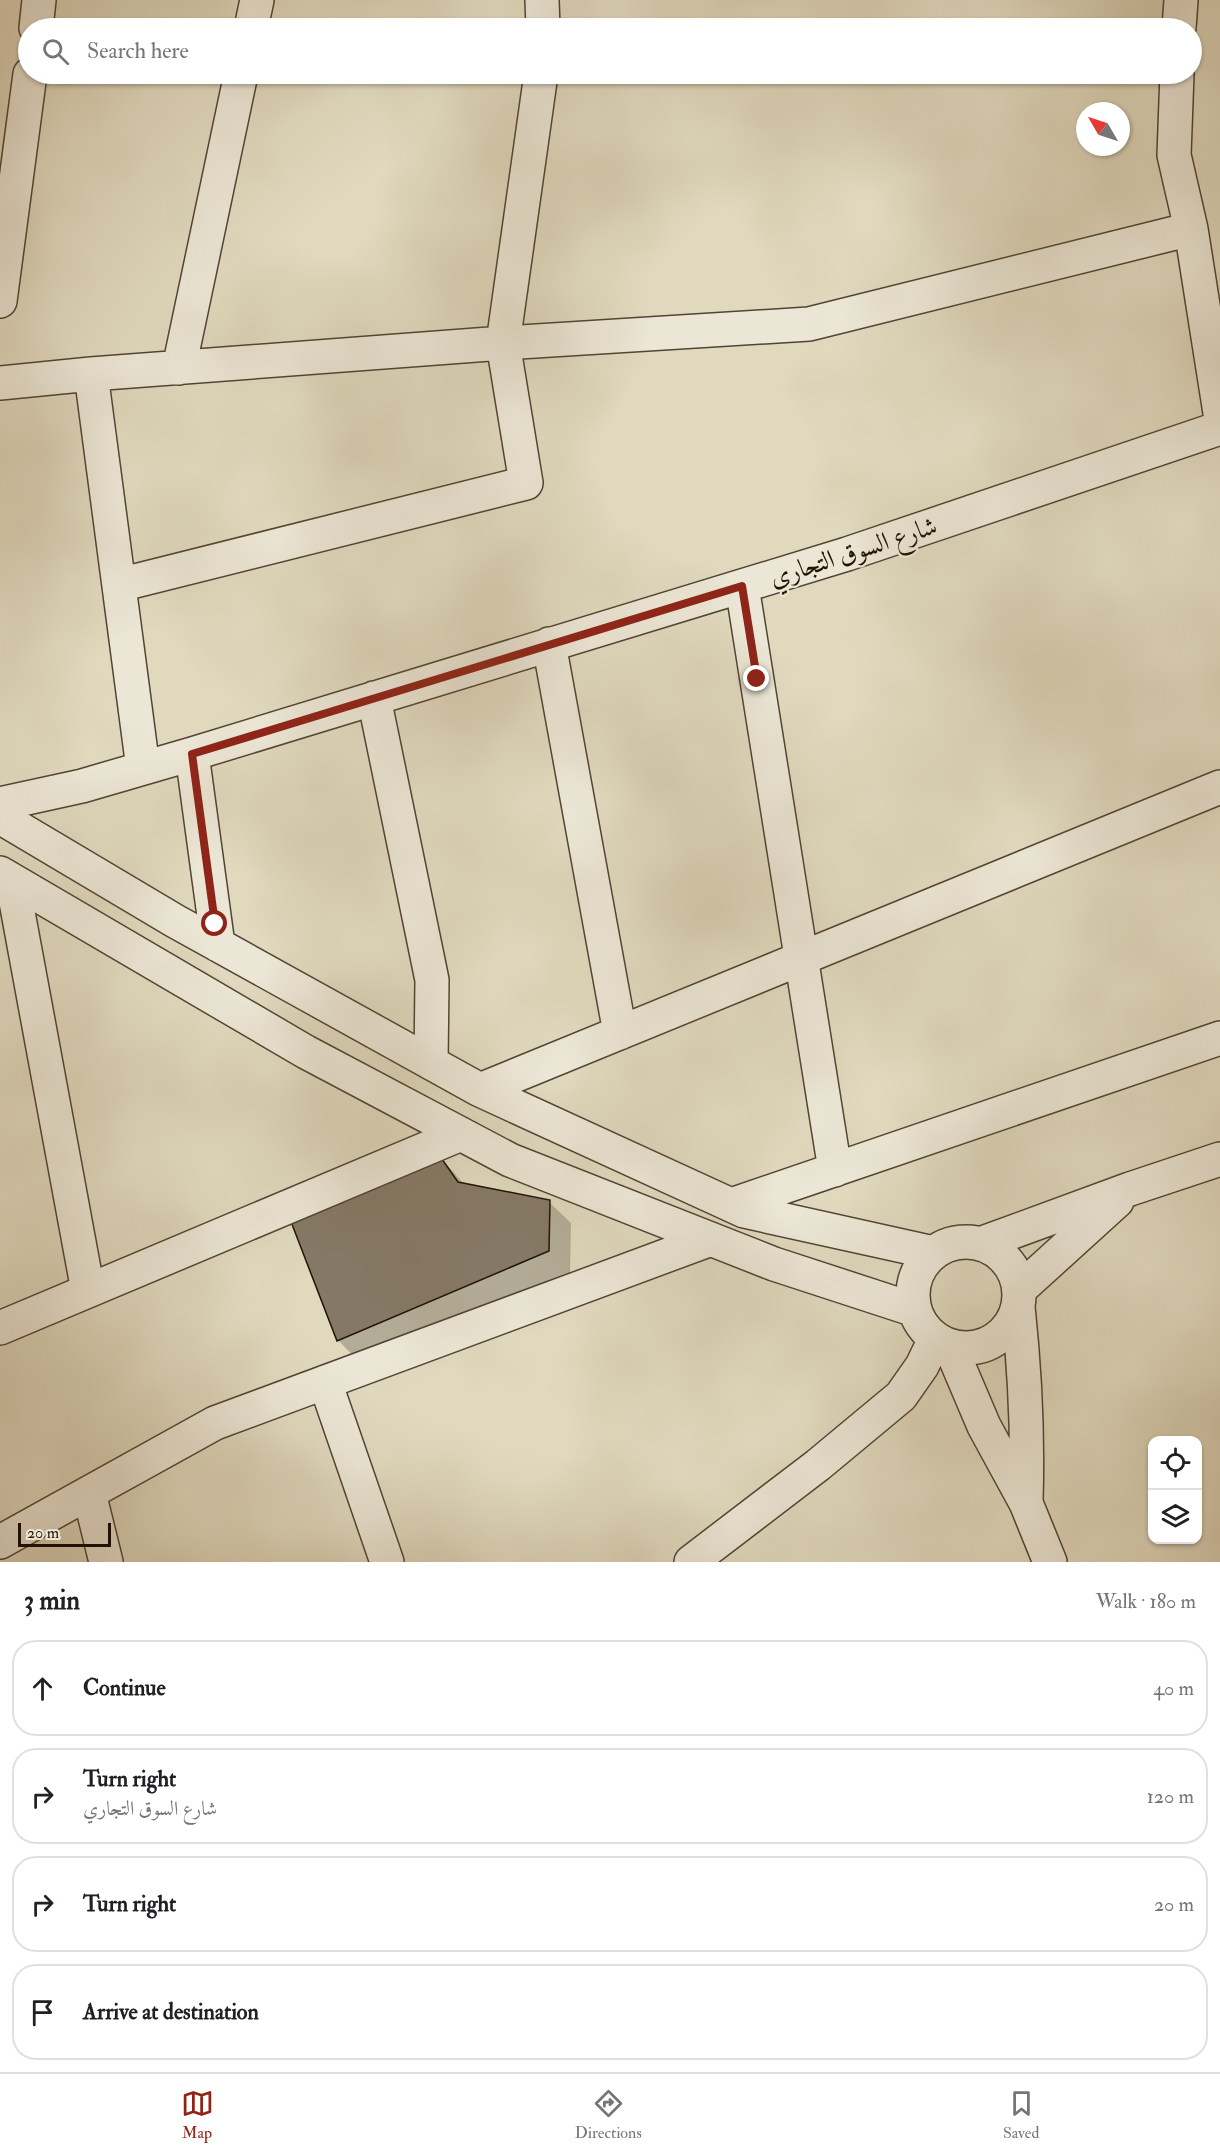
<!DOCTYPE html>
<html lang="en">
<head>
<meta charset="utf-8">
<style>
	body { margin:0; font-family:"IM FELL Double Pica",Amiri,serif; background:#f2f2f2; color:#202124 }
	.controls { position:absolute; right:18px; bottom:18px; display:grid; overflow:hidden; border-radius:12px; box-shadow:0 2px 4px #0004 }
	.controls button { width:54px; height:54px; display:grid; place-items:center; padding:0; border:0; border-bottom:2px solid #e0e0e0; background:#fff; color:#202124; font:30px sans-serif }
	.compass { position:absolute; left:1076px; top:102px; width:54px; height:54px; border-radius:50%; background:#fff; box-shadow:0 2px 4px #0004; rotate:309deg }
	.scale { position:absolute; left:18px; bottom:15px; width:93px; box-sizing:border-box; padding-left:6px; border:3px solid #221206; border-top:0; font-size:16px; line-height:21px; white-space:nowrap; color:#221206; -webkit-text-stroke:4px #ebe6d5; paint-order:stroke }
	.stop { position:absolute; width:18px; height:18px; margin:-14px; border:4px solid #8f2418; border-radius:50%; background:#fff }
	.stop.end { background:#8f2418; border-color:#fff; box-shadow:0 2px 6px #0008 }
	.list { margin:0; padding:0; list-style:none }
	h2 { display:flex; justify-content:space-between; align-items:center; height:78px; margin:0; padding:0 24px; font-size:26px }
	h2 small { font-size:20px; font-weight:400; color:#757577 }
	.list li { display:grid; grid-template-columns:39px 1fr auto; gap:18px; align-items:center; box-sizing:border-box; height:96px; margin:0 12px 12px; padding:0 12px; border:2px solid #e0e0e0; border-radius:24px }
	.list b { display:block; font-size:22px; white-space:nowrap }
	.list p { margin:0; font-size:20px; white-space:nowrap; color:#757577 }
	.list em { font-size:20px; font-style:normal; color:#757577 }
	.icon { flex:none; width:33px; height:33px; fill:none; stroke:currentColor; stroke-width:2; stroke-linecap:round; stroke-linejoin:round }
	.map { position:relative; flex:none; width:1220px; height:1562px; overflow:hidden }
	.search { position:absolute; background:#fff; box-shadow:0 2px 4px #0004; left:18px; right:18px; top:18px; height:66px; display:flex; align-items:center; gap:15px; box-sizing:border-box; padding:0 21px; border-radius:33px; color:#757577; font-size:22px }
	.sheet { height:510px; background:#fff }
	nav { display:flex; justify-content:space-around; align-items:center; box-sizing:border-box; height:84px; border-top:2px solid #e0e0e0; background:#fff; font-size:16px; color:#757577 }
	nav a { display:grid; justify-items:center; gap:3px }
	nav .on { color:#8f2418 }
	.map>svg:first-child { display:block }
	.shadow { fill:#0003 }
	.building { fill:#857966; stroke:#221206; stroke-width:1.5 }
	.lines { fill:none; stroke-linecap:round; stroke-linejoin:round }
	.minor-casing { stroke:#524434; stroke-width:36 }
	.minor { stroke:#ebe6d5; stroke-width:33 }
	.route { stroke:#8f2418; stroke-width:8 }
	.labels { text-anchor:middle; stroke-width:4.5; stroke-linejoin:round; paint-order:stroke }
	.street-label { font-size:26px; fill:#221206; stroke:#ebe6d5 }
</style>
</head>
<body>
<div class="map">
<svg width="1220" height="1562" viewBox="0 0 1220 1562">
	<rect width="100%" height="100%" fill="#e0d9be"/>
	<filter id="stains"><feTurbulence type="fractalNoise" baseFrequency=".00333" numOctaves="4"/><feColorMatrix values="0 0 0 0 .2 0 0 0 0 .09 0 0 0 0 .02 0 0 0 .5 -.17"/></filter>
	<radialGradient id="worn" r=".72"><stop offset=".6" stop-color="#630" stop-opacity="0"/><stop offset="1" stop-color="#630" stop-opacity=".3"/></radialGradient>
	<path class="shadow" d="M437 1154 465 1185 549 1202 571 1223 570 1273 359 1362 338 1340Z"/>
	<path class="building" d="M437 1152 458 1182 550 1200 549 1251 337 1341 288 1214Z"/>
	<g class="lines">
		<g class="minor-casing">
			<path id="minor" d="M542 0 543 28
				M36 28 39 0
				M251 28 257 0
				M1179 28 1181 0
				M1177 74 1174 155 1191 229 1220 413
				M0 301 30 74
				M179 368 241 74
				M91 374 143 768
				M0 383 91 374 503 343 809 324 1191 229
				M119 585 526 483 503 343 541 74
				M742 586 835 1170
				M549 644 620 1033
				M374 698 432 980 431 1063
				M192 754 218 945
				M0 804 82 786 192 754 847 554 1220 428
				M0 817 175 921 480 1090 744 1211 934 1253
				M0 873 306 1052 510 1160 774 1264 915 1310
				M12 880 88 1291
				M480 1090 1220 787
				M731 1205 1220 1038
				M913 1295a53 53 0 1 1 106 0a53 53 0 1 1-106 0Z
				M980 1244 1130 1189 1220 1159
				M1019 1290 1117 1201
				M1018 1307C1025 1372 1028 1436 1026 1501
				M0 1328 461 1134
				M950 1346 984 1426 1026 1503 1050 1562
				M325 1382 387 1562
				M89 1493 106 1562
				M0 1542 215 1423 711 1239
				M691 1562 818 1465 901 1396 922 1366 935 1339"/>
		</g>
		<use href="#minor" class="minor"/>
	</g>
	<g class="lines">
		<path class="route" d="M215 924 192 754 742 586 757 679"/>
	</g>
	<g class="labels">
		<g class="street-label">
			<text transform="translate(853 551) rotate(-18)" y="9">شارع السوق التجاري</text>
		</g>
	</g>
	<rect width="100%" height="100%" filter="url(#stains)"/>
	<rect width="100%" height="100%" fill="url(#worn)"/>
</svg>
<div class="controls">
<button><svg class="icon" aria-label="locate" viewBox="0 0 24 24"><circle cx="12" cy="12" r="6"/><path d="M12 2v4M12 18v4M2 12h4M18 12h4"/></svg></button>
<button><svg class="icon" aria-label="layers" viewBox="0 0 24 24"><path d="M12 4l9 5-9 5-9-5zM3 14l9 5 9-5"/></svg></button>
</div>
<svg class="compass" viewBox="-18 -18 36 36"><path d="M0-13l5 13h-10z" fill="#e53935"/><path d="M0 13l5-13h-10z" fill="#757577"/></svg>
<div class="scale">20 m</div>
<div class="stop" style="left:215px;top:924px"></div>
<div class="stop end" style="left:757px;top:679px"></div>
<div class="search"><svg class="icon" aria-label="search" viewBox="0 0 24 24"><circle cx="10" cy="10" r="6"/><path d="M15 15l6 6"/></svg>Search here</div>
</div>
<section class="sheet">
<h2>3 min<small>Walk · 180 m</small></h2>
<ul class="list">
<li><svg class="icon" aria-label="ahead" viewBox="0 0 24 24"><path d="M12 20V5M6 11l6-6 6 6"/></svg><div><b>Continue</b></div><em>40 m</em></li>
<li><svg class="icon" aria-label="right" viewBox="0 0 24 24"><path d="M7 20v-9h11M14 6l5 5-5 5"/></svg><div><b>Turn right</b><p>شارع السوق التجاري</p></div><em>120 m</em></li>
<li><svg class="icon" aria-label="right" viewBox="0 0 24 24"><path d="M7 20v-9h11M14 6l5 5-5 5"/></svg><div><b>Turn right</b></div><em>20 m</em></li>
<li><svg class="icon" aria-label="arrive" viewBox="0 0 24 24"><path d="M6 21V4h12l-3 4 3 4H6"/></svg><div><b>Arrive at destination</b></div></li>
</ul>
</section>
<nav>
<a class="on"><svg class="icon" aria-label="map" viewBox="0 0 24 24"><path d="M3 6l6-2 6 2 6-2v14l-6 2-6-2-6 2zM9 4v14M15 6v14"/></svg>Map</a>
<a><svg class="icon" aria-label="directions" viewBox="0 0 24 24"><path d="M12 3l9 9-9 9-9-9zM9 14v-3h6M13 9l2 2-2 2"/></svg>Directions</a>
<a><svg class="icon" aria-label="saved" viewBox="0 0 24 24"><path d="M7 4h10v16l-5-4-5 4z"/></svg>Saved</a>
</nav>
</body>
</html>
